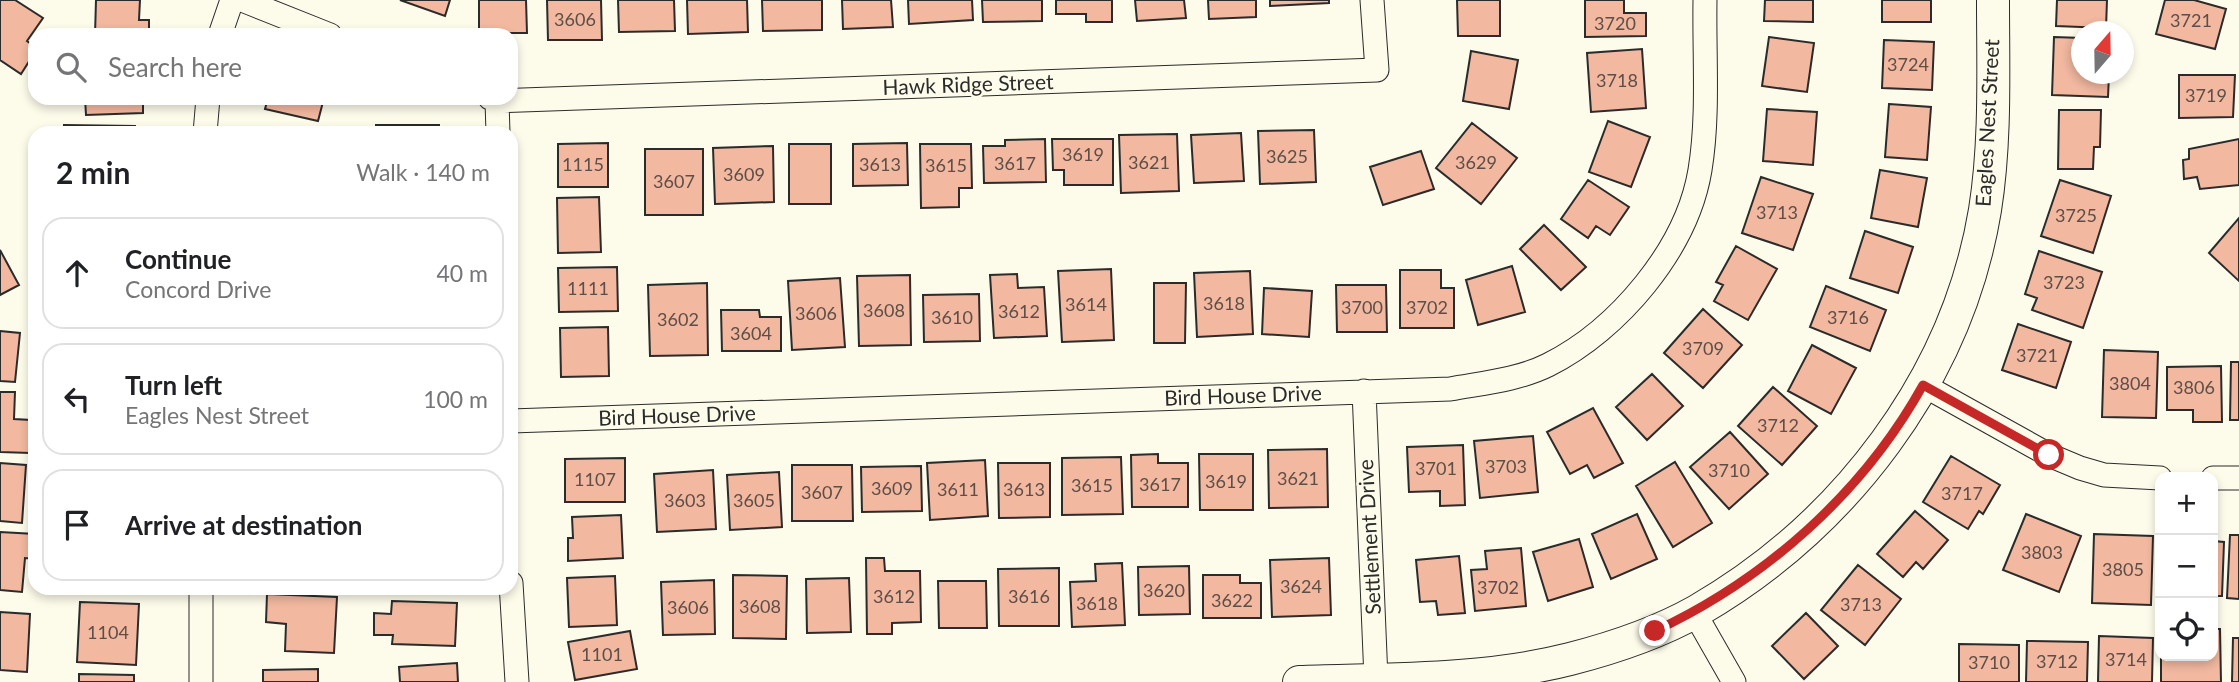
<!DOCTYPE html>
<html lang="en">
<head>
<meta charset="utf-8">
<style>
	body { margin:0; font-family:Lato,sans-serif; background:#f6f6f6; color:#202124 }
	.controls { position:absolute; right:21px; bottom:21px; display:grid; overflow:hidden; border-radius:14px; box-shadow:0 4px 10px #0003 }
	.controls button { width:63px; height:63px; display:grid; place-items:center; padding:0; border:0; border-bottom:2px solid #e0e0e0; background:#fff; color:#202124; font:35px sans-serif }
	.compass { position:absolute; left:2071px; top:21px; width:63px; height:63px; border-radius:50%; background:#fff; box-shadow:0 4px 10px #0003; rotate:20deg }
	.stop { position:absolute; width:21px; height:21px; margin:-16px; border:5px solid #c62828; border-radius:50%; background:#fff }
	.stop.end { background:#c62828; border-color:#fff; box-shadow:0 2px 7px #0008 }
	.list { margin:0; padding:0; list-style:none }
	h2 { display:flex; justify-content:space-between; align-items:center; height:91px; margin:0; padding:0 28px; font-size:30px }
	h2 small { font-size:23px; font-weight:400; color:#757577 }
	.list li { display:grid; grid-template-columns:46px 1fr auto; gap:21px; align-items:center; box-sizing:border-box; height:112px; margin:0 14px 14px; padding:0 14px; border:2px solid #e0e0e0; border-radius:21px }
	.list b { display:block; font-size:26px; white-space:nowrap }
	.list p { margin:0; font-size:23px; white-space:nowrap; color:#757577 }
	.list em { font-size:23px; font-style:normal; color:#757577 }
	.icon { flex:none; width:38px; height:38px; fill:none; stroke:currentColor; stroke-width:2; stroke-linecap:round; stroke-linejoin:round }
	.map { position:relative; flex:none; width:2239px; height:682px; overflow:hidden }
	.search { position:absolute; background:#fff; box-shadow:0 4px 10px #0003; left:28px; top:28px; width:490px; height:77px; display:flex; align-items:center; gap:18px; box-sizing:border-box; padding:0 24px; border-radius:21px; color:#757577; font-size:26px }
	.panel { position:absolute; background:#fff; box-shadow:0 4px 10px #0003; left:28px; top:126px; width:490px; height:469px; border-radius:21px }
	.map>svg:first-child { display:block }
	.building { fill:#f2b8a0; stroke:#2b2b2b; stroke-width:2 }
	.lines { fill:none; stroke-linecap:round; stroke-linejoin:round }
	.street-casing { stroke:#2b2b2b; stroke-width:25 }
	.secondary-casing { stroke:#2b2b2b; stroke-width:34 }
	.street { stroke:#fdfbea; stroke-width:23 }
	.secondary { stroke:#fdfbea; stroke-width:32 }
	.route { stroke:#c62828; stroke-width:9 }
	.labels { text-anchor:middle; stroke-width:5; stroke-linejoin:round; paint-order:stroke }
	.number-label { font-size:18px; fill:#5d4e48 }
	.street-label { font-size:21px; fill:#2b2b2b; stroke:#fdfbea }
</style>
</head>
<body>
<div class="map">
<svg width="2239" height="682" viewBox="0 0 2239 682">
	<rect width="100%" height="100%" fill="#fdfbea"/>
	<path class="building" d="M0 0H15L43 18 27 41 35 47V52L21 74 0 60Z
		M96 0H140L139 20H149V35H95Z
		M400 0H450L445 16Z
		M479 0H526L527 33H479Z
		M547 0H601L602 40H548Z
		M618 0H674L675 31 619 32Z
		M687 0H747L748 32 688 34Z
		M762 0H822V30L763 31Z
		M842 0H891L893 27 843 29Z
		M908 0H972L973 20 909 24Z
		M982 0H1042V21L983 22Z
		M1056 0H1112V22H1086V14H1056Z
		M1135 0H1184L1186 18 1137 21Z
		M1208 0H1256V17L1209 19Z
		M1270 0H1329V3L1270 6Z
		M1457 0H1500V36H1458Z
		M1585 0H1624V13H1646V36L1585 37Z
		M1765 0H1813V22L1764 21Z
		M1882 0H1931V22H1882Z
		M2057 0H2107L2106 28 2056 26Z
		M2165 0H2194L2226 9 2215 49 2156 34Z
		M1769 37 1814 43 1807 92 1762 86Z
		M2054 37 2082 38V74H2109L2108 97 2052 95Z
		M1884 40 1934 42 1932 90 1882 88Z
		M1642 49 1646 108 1591 112 1587 53Z
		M1471 51 1518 60 1509 109 1463 101Z
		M2179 75H2235L2233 117 2179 118Z
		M85 98H143V113L86 115Z
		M268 98H324L318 121 265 109Z
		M1889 104 1931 107 1927 160 1885 157Z
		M1767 109 1817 112 1813 165 1763 161Z
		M2059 110H2101L2100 147H2094L2093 169H2058Z
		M1608 121 1650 137 1631 187 1589 172Z
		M1472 123 1517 158 1481 204 1436 168Z
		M64 125 135 126V133H64Z
		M376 125H439V133H376Z
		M269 128 301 133H269Z
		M1314 130 1316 182 1260 184 1258 131Z
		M1241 133 1244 181 1194 183 1191 135Z
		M1177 134 1179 191 1121 193 1119 135Z
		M1045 139 1046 182 984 183 983 146H1005V140Z
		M1052 139H1113V185H1064V170H1053Z
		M2239 139V185L2200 189 2197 177 2184 179 2183 160 2189 159V149Z
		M608 143V187H558V144Z
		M907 143 908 185 853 186V144Z
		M789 144H831V204H789Z
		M920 144H971L972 188H959V207L921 208Z
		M773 146 774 202 715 204 713 148Z
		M645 149H703V215H645Z
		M1421 151 1434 189 1383 205 1370 167Z
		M1880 170 1927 178 1918 227 1871 218Z
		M1761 177 1813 194 1793 250 1742 233Z
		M1588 180 1629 207 1610 235 1596 226 1588 238 1561 219Z
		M2060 180 2111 196 2093 253 2041 236Z
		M599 197 601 252 558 253 557 198Z
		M2239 218V281L2209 253Z
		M1544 225 1586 267 1561 290 1520 249Z
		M1865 231 1913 247 1898 293 1850 278Z
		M1736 246 1777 269 1748 320 1714 301 1723 285 1716 282Z
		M0 250 19 285 0 295Z
		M2039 251 2102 272 2083 328 2032 310 2037 298 2025 294Z
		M1512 266 1525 312 1478 325 1466 280Z
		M617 267 618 311 559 312 558 268Z
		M1111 269 1114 340 1062 342 1058 271Z
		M1400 270H1441V288H1454V328H1400Z
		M1250 271 1253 334 1197 337 1194 273Z
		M1017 274 1018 288 1044 287 1047 336 994 338 990 275Z
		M910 275 911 345 859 346 857 276Z
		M840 278 845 347 792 350 788 281Z
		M707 283 708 355 650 356 648 285Z
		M1154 283H1186L1185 343H1154Z
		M1336 285H1386L1387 332H1337Z
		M1826 286 1886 310 1870 351 1810 327Z
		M1264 288 1312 291 1309 337 1262 334Z
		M979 294 980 341 924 342 923 295Z
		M1703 309 1742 345 1703 388 1664 353Z
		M721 310H759L760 317H781V351H722Z
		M2018 324 2071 342 2056 388 2002 370Z
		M608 327 609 376 561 377 560 328Z
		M0 331 20 333 15 382 0 381Z
		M1812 345 1856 368 1831 414 1788 391Z
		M2104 350 2158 352 2156 418 2102 417Z
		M2231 362H2239V420H2230Z
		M2221 366 2222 422H2193V410H2167V367Z
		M1652 374 1683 406 1647 440 1616 407Z
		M1773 387 1817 426 1782 465 1738 426Z
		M0 392H15L14 419 31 420 30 453 0 452Z
		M1593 408 1623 463 1594 478 1587 465 1570 474 1547 432Z
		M1730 432 1768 474 1729 509 1690 467Z
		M1533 436 1538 492 1480 498 1474 441Z
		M1463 445 1465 505 1440 506V491L1409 492 1407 447Z
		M1327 449 1328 507 1269 508 1268 450Z
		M1158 454V463H1188V507H1132L1131 455Z
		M1199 454H1253V510H1200Z
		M1951 456 2000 485 1983 514 1979 511 1968 529 1923 502Z
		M1121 457 1123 514 1062 515V458Z
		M625 458V502H565V459Z
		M985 460 988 516 930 520 927 463Z
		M1675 462 1712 523 1673 547 1636 486Z
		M0 463 26 465 22 523 0 521Z
		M998 463H1050V517L999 518Z
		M792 465H852L853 521H792Z
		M921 466 922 511 862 512 861 467Z
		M713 470 716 529 657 532 654 474Z
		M779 472 782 527 730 530 727 475Z
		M1915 511 1948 540 1923 569 1916 562 1903 577 1877 554Z
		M1637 514 1657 559 1611 579 1592 534Z
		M2026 514 2081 536 2059 592 2003 570Z
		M621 515 623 558 568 561V538H573L572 517Z
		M0 532 35 534V559L25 558 22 592 0 590Z
		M2094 534 2153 536 2151 605 2092 603Z
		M2230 535H2239V599L2227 598Z
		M1579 539 1593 587 1548 601 1533 552Z
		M2213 541 2224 542 2222 596H2213Z
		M1521 548 1526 606 1475 611 1471 570 1487 569 1485 551Z
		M1459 556 1465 613 1438 615 1436 601 1420 602 1416 560Z
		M866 558H884L885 571H920L921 622 892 623V634H867Z
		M1329 558 1331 615 1272 617 1270 560Z
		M1122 563 1125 625 1072 627 1070 582 1096 581 1095 564Z
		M1858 565 1901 599 1865 645 1821 610Z
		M1189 566 1190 614 1139 615 1138 567Z
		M1059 568V626H999L998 569Z
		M733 575 787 576 786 639 733 638Z
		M1203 575H1240V583H1261V618H1203Z
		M615 576 617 625 569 627 567 578Z
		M849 578 851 632 807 633 806 579Z
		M714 580 715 634 663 635 661 582Z
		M938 581H986L987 628H939Z
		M88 588H138V592L88 590Z
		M267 594 337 597 334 653 285 651 286 624 266 622Z
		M392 601 457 603 455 646 392 644 393 635H374V613L391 614Z
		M80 602 139 604 136 665 77 662Z
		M0 612 30 614 27 672 0 670Z
		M1806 613 1838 646 1804 679 1772 646Z
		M2213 629H2220L2221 682H2161V656H2213Z
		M630 631 637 669 575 680 568 642Z
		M2099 636 2153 638 2152 682H2098Z
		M2233 638H2239V682H2232Z
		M2027 641 2088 642 2087 682H2026Z
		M1959 644 2019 645V682H1959Z
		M457 663 458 682H400L399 667Z
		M318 669V682H263V670Z
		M79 674 134 675V682H79Z"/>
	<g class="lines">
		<g class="street-casing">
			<path id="street" d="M242 0 330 35
				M220 35 232 0
				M490 98 497 101 1377 70 1372 0
				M497 101 498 133
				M205 133 208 98
				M1923 385 2049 455 2080 468 2104 475 2160 478
				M1364 391 1376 679
				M511 421 1450 389C1482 383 1518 380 1548 365 1618 330 1687 249 1700 170 1709 115 1704 56 1705 0
				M2213 478H2239
				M511 583 517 682
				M1694 612 1734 682
				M201 682V588"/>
		</g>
		<g class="secondary-casing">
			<path id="secondary" d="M1299 682C1387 679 1484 681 1570 659 1613 648 1658 633 1697 611 1844 526 1957 379 1985 210 1996 141 1993 69 1993 0"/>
		</g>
		<use href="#street" class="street"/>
		<use href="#secondary" class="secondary"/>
	</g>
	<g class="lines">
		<path class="route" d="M1655 631C1766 579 1863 493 1923 385L2049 455"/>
	</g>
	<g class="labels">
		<g class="number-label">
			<text x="575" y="26">3606</text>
			<text x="2191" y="27">3721</text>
			<text x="1615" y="30">3720</text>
			<text x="1908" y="71">3724</text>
			<text x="1617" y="87">3718</text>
			<text x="2206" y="102">3719</text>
			<text x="1083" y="161">3619</text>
			<text x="1287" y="163">3625</text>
			<text x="1149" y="169">3621</text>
			<text x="1476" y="169">3629</text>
			<text x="1015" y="170">3617</text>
			<text x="583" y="171">1115</text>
			<text x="880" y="171">3613</text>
			<text x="946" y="172">3615</text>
			<text x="744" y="181">3609</text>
			<text x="674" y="188">3607</text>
			<text x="1777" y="219">3713</text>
			<text x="2076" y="222">3725</text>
			<text x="2064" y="289">3723</text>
			<text x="588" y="295">1111</text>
			<text x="1224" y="310">3618</text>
			<text x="1086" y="311">3614</text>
			<text x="1362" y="314">3700</text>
			<text x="1427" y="314">3702</text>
			<text x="884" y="317">3608</text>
			<text x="1019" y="318">3612</text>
			<text x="816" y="320">3606</text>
			<text x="952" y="324">3610</text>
			<text x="1848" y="324">3716</text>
			<text x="678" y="326">3602</text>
			<text x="751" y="340">3604</text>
			<text x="1703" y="355">3709</text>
			<text x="2037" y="362">3721</text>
			<text x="2130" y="390">3804</text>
			<text x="2194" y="394">3806</text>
			<text x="1778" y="432">3712</text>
			<text x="1506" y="473">3703</text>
			<text x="1436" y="475">3701</text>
			<text x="1729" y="477">3710</text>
			<text x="1298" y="485">3621</text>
			<text x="595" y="486">1107</text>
			<text x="1226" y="488">3619</text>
			<text x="1160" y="491">3617</text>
			<text x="1092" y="492">3615</text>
			<text x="892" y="495">3609</text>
			<text x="958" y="496">3611</text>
			<text x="1024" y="496">3613</text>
			<text x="822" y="499">3607</text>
			<text x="1962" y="500">3717</text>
			<text x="685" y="507">3603</text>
			<text x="754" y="507">3605</text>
			<text x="2042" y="559">3803</text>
			<text x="2123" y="576">3805</text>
			<text x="1301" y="593">3624</text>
			<text x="1498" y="594">3702</text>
			<text x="1164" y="597">3620</text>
			<text x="894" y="603">3612</text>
			<text x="1029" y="603">3616</text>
			<text x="1232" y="607">3622</text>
			<text x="1097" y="610">3618</text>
			<text x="1861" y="611">3713</text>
			<text x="760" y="613">3608</text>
			<text x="688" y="614">3606</text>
			<text x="108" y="639">1104</text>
			<text x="602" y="661">1101</text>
			<text x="2126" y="666">3714</text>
			<text x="2057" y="668">3712</text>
			<text x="1989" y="669">3710</text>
		</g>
		<g class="street-label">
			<text transform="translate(968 85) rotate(-2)" y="7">Hawk Ridge Street</text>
			<text transform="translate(1988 123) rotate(-87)" y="7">Eagles Nest Street</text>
			<text transform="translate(1243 396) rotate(-2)" y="7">Bird House Drive</text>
			<text transform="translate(677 416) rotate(-2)" y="7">Bird House Drive</text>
			<text transform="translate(1370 537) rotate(-93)" y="7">Settlement Drive</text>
		</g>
	</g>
</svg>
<div class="controls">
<button>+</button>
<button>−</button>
<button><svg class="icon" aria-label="locate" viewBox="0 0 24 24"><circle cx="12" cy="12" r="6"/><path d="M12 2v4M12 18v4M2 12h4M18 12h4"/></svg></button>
</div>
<svg class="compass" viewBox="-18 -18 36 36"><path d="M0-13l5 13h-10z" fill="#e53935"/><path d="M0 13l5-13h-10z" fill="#757577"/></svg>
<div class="stop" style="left:2049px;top:455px"></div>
<div class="stop end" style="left:1655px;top:631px"></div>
<div class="search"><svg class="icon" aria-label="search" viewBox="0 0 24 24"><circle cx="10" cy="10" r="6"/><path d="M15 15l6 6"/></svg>Search here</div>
<section class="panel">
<h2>2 min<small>Walk · 140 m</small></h2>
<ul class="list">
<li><svg class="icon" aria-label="ahead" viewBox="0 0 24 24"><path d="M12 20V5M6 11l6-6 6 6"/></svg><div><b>Continue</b><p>Concord Drive</p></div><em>40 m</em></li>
<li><svg class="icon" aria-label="left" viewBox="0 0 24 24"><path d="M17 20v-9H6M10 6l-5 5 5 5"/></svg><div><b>Turn left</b><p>Eagles Nest Street</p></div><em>100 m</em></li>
<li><svg class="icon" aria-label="arrive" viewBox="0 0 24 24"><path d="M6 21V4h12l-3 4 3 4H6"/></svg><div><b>Arrive at destination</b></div></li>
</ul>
</section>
</div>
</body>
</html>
